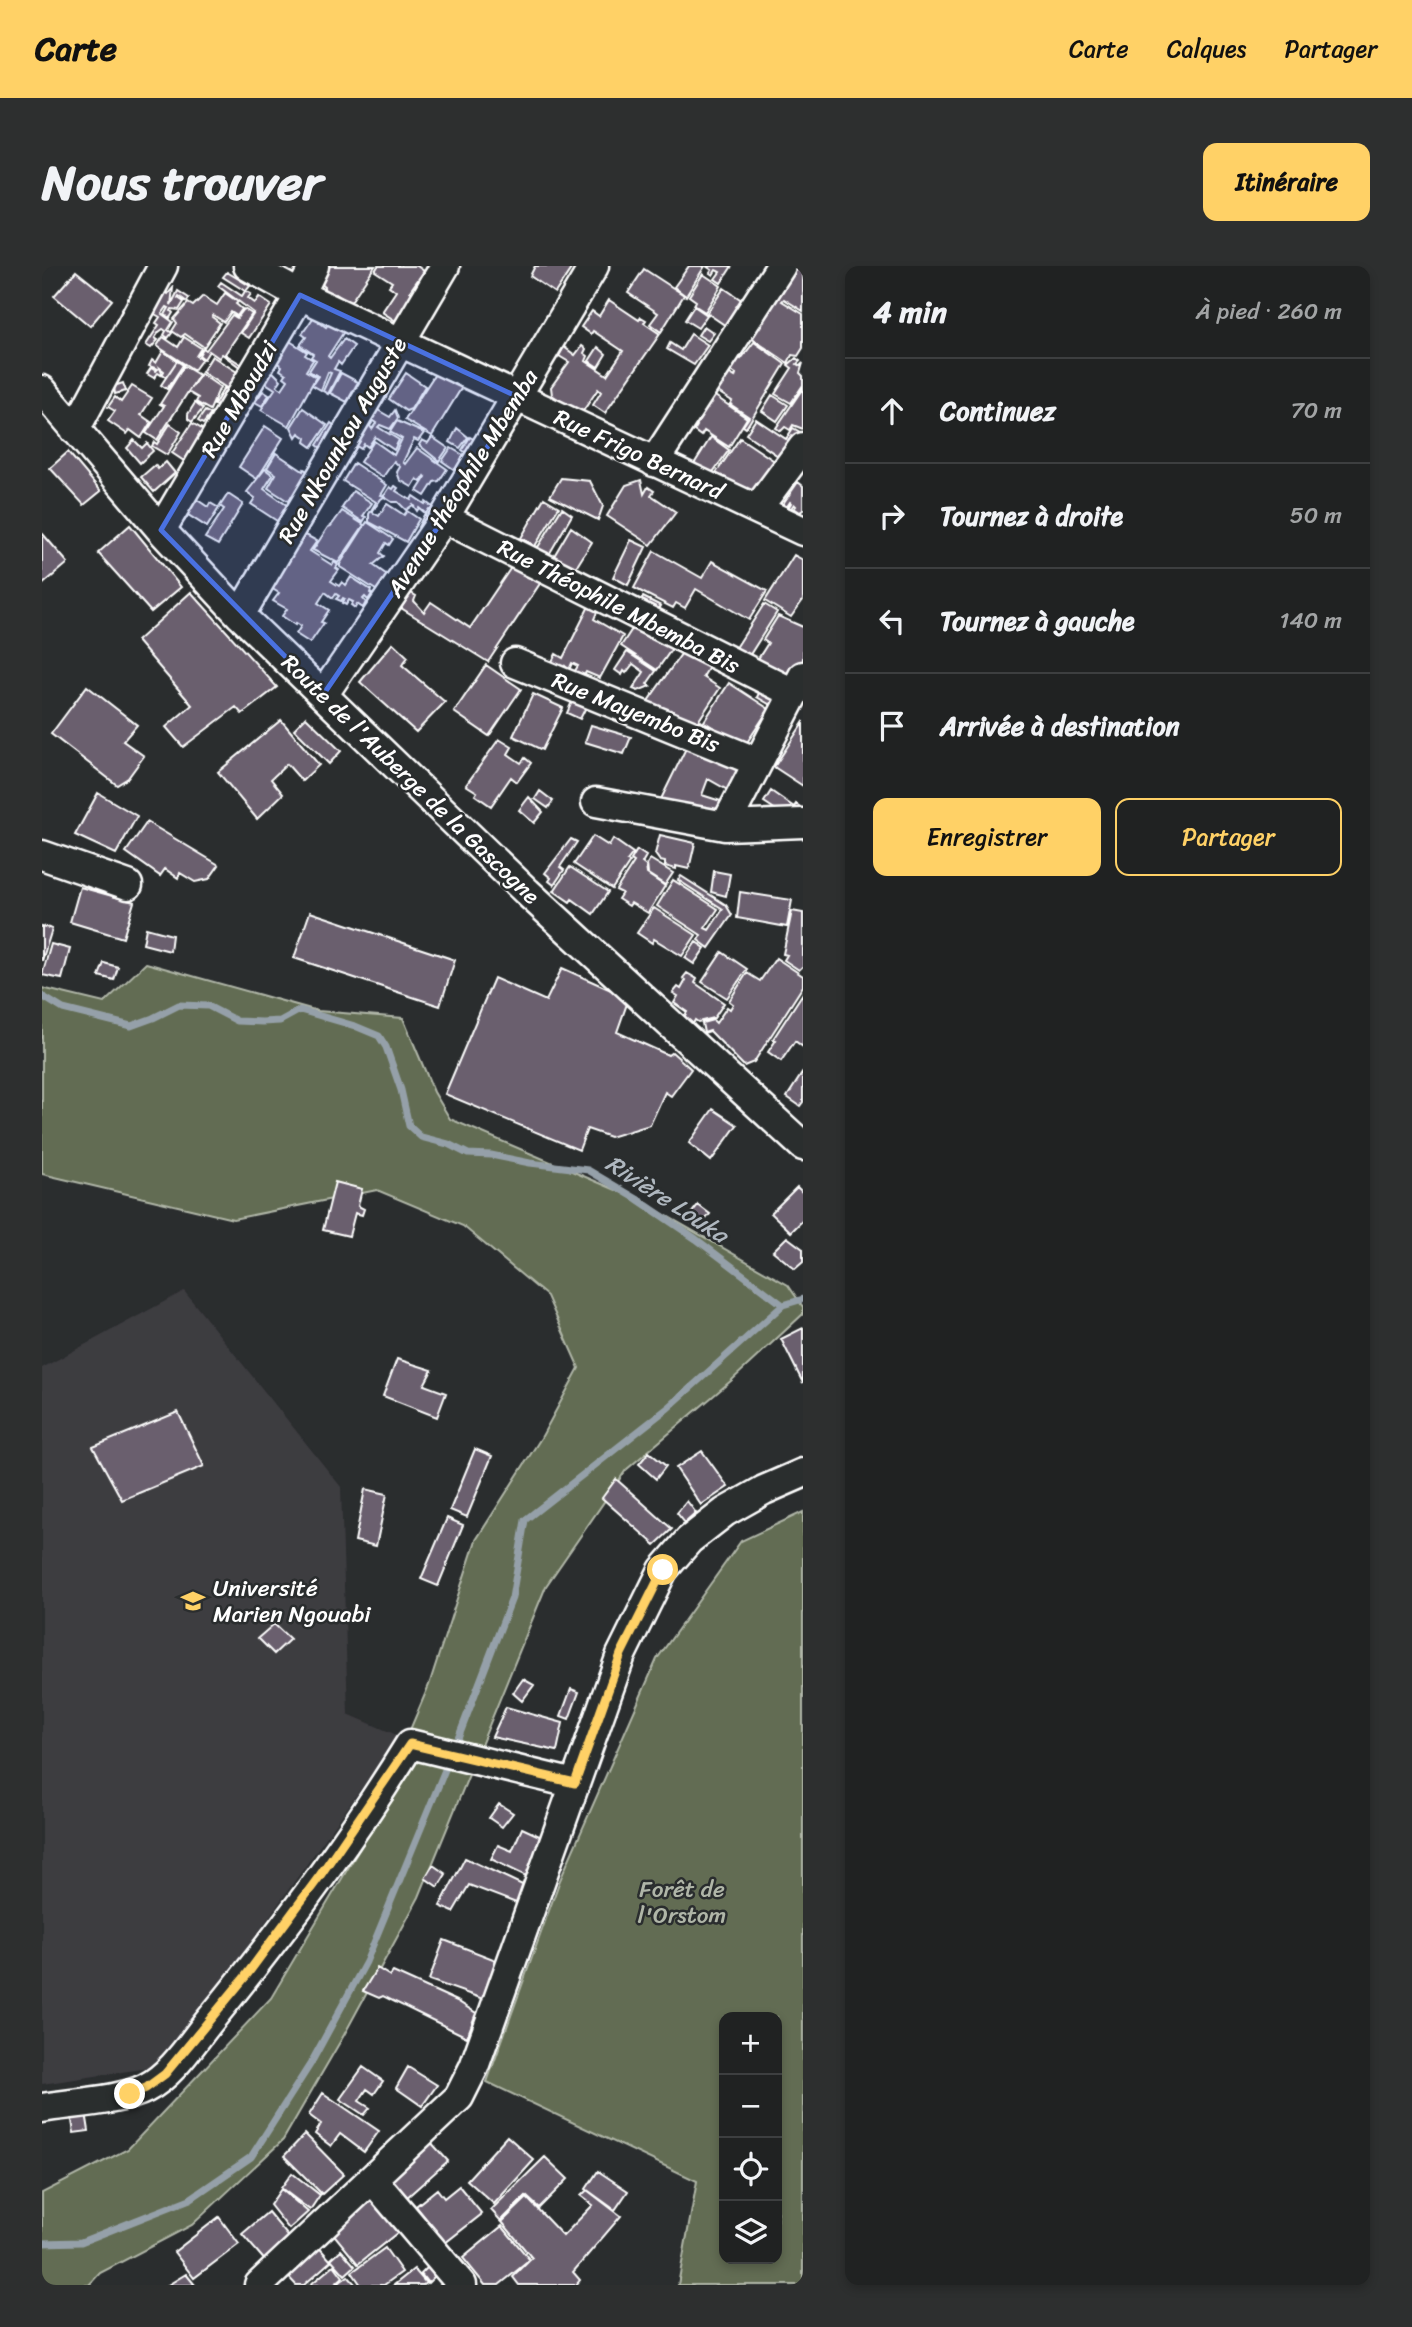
<!DOCTYPE html>
<html lang="fr">
<head>
<meta charset="utf-8">
<style>
	body { margin:0; font-family:Sriracha,sans-serif; background:#2d2f2f; color:#f1f3f6 }
	.controls { position:absolute; right:21px; bottom:21px; display:grid; overflow:hidden; border-radius:14px; box-shadow:0 4px 10px #0003 }
	.controls button { width:63px; height:63px; display:grid; place-items:center; padding:0; border:0; border-bottom:2px solid #3d3f40; background:#202222; color:#f1f3f6; font:35px sans-serif }
	.stop { position:absolute; width:21px; height:21px; margin:-16px; border:5px solid #ffd166; border-radius:50%; background:#fff }
	.stop.end { background:#ffd166; border-color:#fff; box-shadow:0 2px 7px #0008 }
	.list { margin:0; padding:0; list-style:none }
	h2 { display:flex; justify-content:space-between; align-items:center; height:91px; margin:0; padding:0 28px; font-size:30px }
	h2 small { font-size:23px; font-weight:400; color:#a2a4a5 }
	.list li { display:grid; grid-template-columns:46px 1fr auto; gap:21px; align-items:center; box-sizing:border-box; height:105px; padding:0 28px; border-top:2px solid #3d3f40 }
	.list b { display:block; font-size:26px; white-space:nowrap }
	.list em { font-size:23px; font-style:normal; color:#a2a4a5 }
	.actions { display:flex; gap:14px; padding:21px 28px }
	.actions a { flex:1; padding:16px 0; border:2px solid #ffd166; border-radius:14px; text-align:center; font-size:24px; color:#ffd166 }
	.actions .main { background:#ffd166; color:#111 }
	.icon { flex:none; width:38px; height:38px; fill:none; stroke:currentColor; stroke-width:2; stroke-linecap:round; stroke-linejoin:round }
	.map { position:relative; flex:none; width:761px; height:2019px; overflow:hidden; border-radius:14px }
	header { display:flex; align-items:center; gap:42px; box-sizing:border-box; height:98px; padding:0 35px; background:#ffd166; color:#111 }
	header strong { font-size:33px }
	nav { display:flex; gap:38px; margin-inline-start:auto; font-size:24px }
	.intro { display:flex; align-items:center; justify-content:space-between; box-sizing:border-box; height:168px; padding:0 42px }
	h1 { margin:0; font-size:49px }
	.button { padding:18px 32px; border-radius:14px; background:#ffd166; color:#111; font-size:24px; font-weight:700 }
	main { display:flex; gap:42px; padding:0 42px }
	aside { flex:1; background:#202222; border-radius:14px; box-shadow:0 4px 10px #0003 }
	.map>svg:first-child { display:block }
	.built { fill:#3e3c41 }
	.green { fill:#626c52; stroke:#b0b6a8; stroke-width:2; fill-rule:evenodd }
	.lines { fill:none; stroke-linecap:round; stroke-linejoin:round }
	.stream { stroke:#95a0a9; stroke-width:7 }
	.building { fill:#6b5f6e; stroke:#fff; stroke-width:2 }
	.minor-casing { stroke:#fff; stroke-width:33 }
	.minor { stroke:#2a2d2e; stroke-width:28 }
	.route { stroke:#ffd166; stroke-width:9 }
	.marked { fill:#4a71e0; fill-opacity:0.2; stroke:#4a71e0; stroke-width:5; stroke-linejoin:round }
	.labels { text-anchor:middle; stroke-width:5; stroke-linejoin:round; paint-order:stroke }
	.street-label { font-size:23px; fill:#fff; stroke:#2a2d2e }
	.poi-label { font-size:23px; fill:#fff; stroke:#2a2d2e; text-anchor:start }
	.park-label { font-size:23px; fill:#b0b6a8; stroke:#2a2d2e }
	.water-label { font-size:24px; font-style:italic; fill:#afb7bf; stroke:#2a2d2e }
</style>
</head>
<body>
<header>
<strong>Carte</strong>
<nav><a>Carte</a><a>Calques</a><a>Partager</a></nav>
</header>
<div class="intro"><h1>Nous trouver</h1><a class="button">Itinéraire</a></div>
<main>
<div class="map">
<svg width="761" height="2019" viewBox="0 0 761 2019">
	<rect width="100%" height="100%" fill="#2a2d2e"/>
	<filter id="ink" filterUnits="userSpaceOnUse"><feTurbulence type="fractalNoise" baseFrequency=".0143" numOctaves="2"/><feDisplacementMap in="SourceGraphic" scale="14" xChannelSelector="R" yChannelSelector="G"/><feConvolveMatrix kernelMatrix="1 2 1 2 8 2 1 2 1" color-interpolation-filters="sRGB"/></filter>
	<g filter="url(#ink)">
		<path class="built" d="M142 1025 299 1221 306 1448 357 1470 120 1800 0 1818V1102Z"/>
		<path class="green" d="M104 697 276 745 361 752 392 826 408 853 595 933 746 1019 761 1041V1048L690 1114 584 1204 504 1320 377 1631 302 1769 241 1874 150 1959 58 2007 47 2019H0V1927L86 1883 229 1732 318 1582 387 1419 434 1274 499 1172 537 1102 505 1030 421 960 335 924 191 953 0 908V722L62 737Z
			M761 1246V2019H636L655 1915 445 1816 518 1614 615 1393 699 1275ZM735 1751V1993H682V1751Z"/>
		<g class="lines">
			<path class="stream" d="M0 730 21 743 89 760 111 752 137 739 166 740 195 755 220 756 238 755 258 744 313 760 337 770 344 781 359 824 367 860 379 871 406 878 426 888 449 889 488 897 546 904 595 933 654 973 741 1039 761 1033
				M412 1483 470 1332 483 1254 626 1142 741 1039
				M0 1977 39 1976 148 1933 209 1891 269 1797 324 1696 407 1494"/>
		</g>
		<path class="building" d="M288 0H333L308 37 294 28 290 33 280 26 283 21 278 17Z
			M336 0H375L382 5 368 25 375 30 357 57 340 46 354 25 347 20 350 16 333 5Z
			M493 0H543L539 6 531 0 513 27 488 10Z
			M647 0H663L644 30 632 21Z
			M664 0H690L679 17 673 13 678 6 674 4 671 9 668 7 670 4Z
			M753 0H761V45L742 33 740 35 761 48V82L756 90 750 89 746 97 709 72 722 54 720 49 727 38 734 36 740 26 738 22Z
			M602 3 642 29 619 66 608 58 616 47 586 27Z
			M34 5 70 34 48 60 12 30Z
			M185 6 208 20 204 25 209 28 206 32 213 37 217 31 229 39 207 72 199 67 212 47 176 20 179 16 200 30 203 25 181 11Z
			M661 8 679 20 663 46 652 39 654 35 647 30Z
			M131 22 129 39 136 25 147 32 145 36 137 30 136 32 142 36 137 44 130 43 129 45 131 47 128 52 123 49 127 42 125 41 120 48 131 56 126 64 130 67 126 72 122 69 124 65 121 63 117 66 113 72 116 74 109 82 104 79 117 59 114 57 118 51 109 46 122 25 126 28Z
			M682 22 704 37 687 62 665 47Z
			M183 27 196 36 194 38 200 43 195 50 189 46 182 56 171 49 170 51 178 57 162 81 143 68 139 71 130 65 135 57 132 53 146 37 151 40 161 30 175 39Z
			M567 34 597 54 599 51 604 54 602 57 618 68 563 147 551 139 559 126 556 123 539 148 510 129 509 121 527 96 517 90 522 81 533 89 540 80 544 83 542 87 546 90 544 95 565 109 581 85 551 65 549 68 539 61 550 45 557 50Z
			M652 40 665 49 656 62 643 54Z
			M202 43 210 48 183 88 205 102 203 105 180 88 177 92 167 85 162 93 157 89 161 82 164 84 190 49 195 52Z
			M271 43 281 50 277 56 284 61 287 57 305 61 286 90 288 92 302 73 312 80 299 99 296 96 292 103 298 105 286 128 281 125 289 107 286 106 279 124 270 119 276 110 267 105 274 94 269 91 271 88 258 79 264 71 260 68 271 52 268 50Z
			M662 60 672 67 666 75 656 69Z
			M649 68 666 79 652 99 625 83 628 77 639 84Z
			M121 71 136 81 142 71 159 82 154 90 160 93 152 104 115 80Z
			M243 72 265 86 263 89 271 94 264 105 274 111 247 160 219 144 233 123 219 114 229 104 239 114 235 120 240 123 246 114 242 111 244 108 238 104 240 100 234 96Z
			M712 76 743 98 704 162 701 160 707 151 688 138 690 135 668 121 680 103 693 111 694 108 686 103 695 90 699 93Z
			M556 81 564 88 556 101 547 95Z
			M121 85 135 95 124 111 120 109 122 105 118 102 120 107 119 109 116 107 112 112 105 108 109 102 114 105 116 103 107 100 110 94 114 97Z
			M170 90 195 106V109L186 123 160 106Z
			M754 92 758 95 755 98 758 100 761 97 758 107 761 110V119L749 137 733 128 750 102 746 99Z
			M135 95 141 99 125 123 119 119Z
			M142 100 157 109 115 174 104 167 122 140 118 138Z
			M395 105 420 121 390 170 363 154Z
			M299 107 316 116 305 136 288 127Z
			M364 107 383 120 369 143 364 145 347 133Z
			M159 108 178 121 168 144 154 136 156 132 146 126Z
			M81 117 84 125 73 128 72 120Z
			M90 120 110 132 99 149 109 156 99 172 88 164 85 168 66 155 73 145 66 141 73 131 79 136Z
			M182 122 193 129 181 145 172 139Z
			M761 122V163L751 159 748 164 743 161 739 165 734 162Z
			M221 125 227 129 220 140 213 136Z
			M670 128 705 152 687 181 662 165 659 170 652 165 655 160 653 158Z
			M730 129 746 139 735 155 720 145Z
			M153 137 161 143 150 156 146 153V148Z
			M261 142 285 159 270 181 263 176 264 172 257 167 254 171 249 161Z
			M334 143 348 151 353 144 356 152 348 163 338 159 336 161 357 174 352 184 333 171 326 181 322 178 319 183 313 179 322 165 318 163 325 153 330 157 328 160 330 163 334 157 328 153Z
			M163 145 169 148 161 158 156 155Z
			M714 153 744 173 751 162 760 167 742 194 704 168Z
			M355 155 382 167 376 175 372 173 361 196 363 198 375 182 405 203 397 215 392 216 383 230 375 225 384 211 383 210 379 216 375 213 370 221 358 214 355 206 358 201 352 195 341 211 318 196 332 175 352 189 360 173 348 166Z
			M150 157 168 168 155 196 143 193 142 195 130 187Z
			M289 157 300 165 285 187 275 179Z
			M128 158 139 166 125 189 110 180 112 176 115 178Z
			M223 160 241 172 215 213 197 201Z
			M415 162 426 171 418 182 408 176Z
			M390 171 406 182 397 195 377 179 380 174 386 177Z
			M428 171 435 175 426 188 420 184Z
			M669 171 687 184 663 217 647 206Z
			M698 172 737 198 713 230 703 228 674 207Z
			M92 174 100 182 105 177 111 185 98 197 85 182Z
			M409 182 423 190 421 197H418L413 204 400 195Z
			M26 186 59 225 42 239 8 202Z
			M234 187 261 205 262 203 267 206 255 241 226 222 234 208 225 202Z
			M124 196 133 207 112 226 99 211 113 199 116 203Z
			M312 197 345 219 339 229 342 230 348 221 351 223 353 220 356 222 354 225 369 234 371 230 383 238 384 236 398 247 387 243 383 249 389 253 381 264 376 261 383 247 377 242 375 245 371 239 364 244 356 236H350L342 231 339 233 330 246 337 250 345 238 362 249 365 245 377 253 364 276 327 256V248L334 236 301 215Z
			M223 203 231 209 222 223 246 240 235 255 209 238 213 232 205 226Z
			M519 212 548 215 561 240 556 254 508 230Z
			M599 214 602 228 606 221 612 225 609 229 634 246 609 279 565 250 584 219Z
			M756 216 761 220V244L758 246 752 242 754 240 752 238 748 244 746 242 749 237 748 236 744 242 740 239Z
			M311 225 330 237 321 250 324 251 321 256 300 242Z
			M186 228 201 238 176 279 163 272 182 243 178 240Z
			M502 232 517 241 493 280 496 281 520 242 530 249 505 292 488 284 490 278 479 272Z
			M154 233 166 241 168 237 177 242 165 261 146 249 143 254 137 250 147 236Z
			M300 245 322 259 296 297 271 284 286 261 289 260Z
			M325 256 351 273 347 279 344 277 338 287 342 290 331 299 348 311 337 326 298 301V298Z
			M88 259 139 321 109 346 56 287Z
			M529 261 550 276 530 308 509 295Z
			M0 267 26 297 0 319Z
			M262 268 275 275 268 285 290 299 292 296 296 299 294 302 297 304 289 315 297 320 300 316 304 319 309 311 329 324 328 327 330 328 326 334 323 331 321 333 324 336 321 342 315 338 313 342 309 339 311 336 307 334 304 339 300 337 303 333 301 332 299 335 294 333 297 330 294 328 291 332 283 326 276 337 287 344 279 356 282 357 268 377 254 368 259 360 254 357 253 359 240 350 245 343 231 335 237 327 227 321Z
			M589 274 604 281 586 319 571 311Z
			M612 285 660 312 670 295 725 325 707 354 654 323 643 342 634 337 631 342 592 322Z
			M752 289 761 294V334L749 351 723 335Z
			M470 300 499 316 446 396 359 342 369 327 374 330 372 335 382 346 389 336 428 362Z
			M149 326 235 421 200 448 194 441 141 481 124 461 150 439 95 375Z
			M601 331 619 340 614 348 597 339Z
			M722 338 735 346 702 398 690 388Z
			M547 340 556 344 552 353 581 370 558 412 544 406 538 417 529 411 536 400 530 397 527 404 523 400 517 411 505 405 514 388 521 392Z
			M736 350 761 361V395L748 416 714 396 726 377 721 374Z
			M592 360 631 381 615 404 579 380Z
			M351 377 366 391 360 399 403 436 374 466 318 416Z
			M642 384 667 401 661 411 678 422 653 460 622 446 606 435Z
			M585 386 614 405 605 418 608 420 596 425 591 423 602 406 591 398 584 407 582 405 580 409 573 404Z
			M444 399 479 423 447 470 412 446Z
			M687 417 727 443 702 481 664 457 661 462 656 459 659 455 661 457Z
			M45 420 95 459 81 475 102 490 86 512 75 519 9 468Z
			M718 425 735 436 732 441 715 431Z
			M491 428 521 442 500 484 471 470Z
			M532 431 545 439 538 453 525 447Z
			M264 451 299 485 287 498 252 463Z
			M239 454 277 499 260 515 245 498 229 513 241 528 215 553 176 506Z
			M761 457V520L732 501Z
			M549 459 589 471 582 488 543 476Z
			M457 473 470 481 466 488 479 497 483 492 489 497 475 516 469 511 449 540 433 529 435 526 424 519Z
			M647 476 706 498 689 526 666 513 660 529 682 536 675 553 654 550 619 533Z
			M498 525 511 535 506 542 493 533Z
			M729 525 752 541 754 538 761 543V547L745 551 722 536Z
			M56 527 95 550 74 588 33 569Z
			M487 531 501 546 492 557 477 544Z
			M105 556 177 599 167 613 153 616 138 607 136 612 123 603 118 610 84 586Z
			M618 569 653 577 647 603 634 600V603L623 600V596L618 595 613 588Z
			M551 570 567 580 571 573 591 587 585 595 588 596 570 623 532 598Z
			M529 573 535 576 518 601 522 604 512 619 507 615 509 612 503 607Z
			M595 584 604 590 600 597 604 600 605 608 623 620 606 647 589 637 587 640 576 633 580 627 574 624 592 596 589 594Z
			M608 593 631 607 623 619 606 608 605 598Z
			M528 601 566 626 551 648 530 633 528 636 512 625Z
			M672 605 688 608 684 630 669 626Z
			M639 610 684 639 690 649 667 682 656 674 659 669 615 640 631 614 676 643 663 662 667 664 681 643 636 614Z
			M38 621 92 636 81 672 28 656Z
			M698 626 750 634 745 661 695 652Z
			M612 642 654 669 640 690 612 673 610 677 595 667Z
			M750 645 761 647V700L757 704 742 694 745 689 741 688Z
			M268 646 413 694 398 740 252 692Z
			M0 660 10 663 0 695Z
			M104 662 130 669 128 685 101 678Z
			M654 676 663 682 652 698 643 692Z
			M9 678 28 683 20 713 0 709Z
			M680 686 705 703 685 732 660 716Z
			M734 692 761 710V720L712 796 702 800 668 765 662 767 660 757 671 754 674 757 685 741 688 743 691 738 687 735 705 707 718 715Z
			M62 697 76 701 72 714 57 710Z
			M520 702 587 732 575 766 626 789 630 786 649 803 629 830 623 826 608 859 568 871 545 863 537 884 403 828 452 712 504 735Z
			M645 707 655 713 653 717 682 737 672 752 656 756 653 754 651 758 642 751 645 746 632 737 636 730 631 727 636 721 639 723 644 714 641 712Z
			M761 727V781L753 775 739 795 726 786 734 774 731 773Z
			M761 806V836L758 840 745 831Z
			M671 843 695 859 669 895 647 877Z
			M293 916 320 923 316 940 322 943 320 949 313 947 307 970 281 964Z
			M755 921 761 927V954L749 966 729 947Z
			M656 939 668 948 656 963 645 953Z
			M745 971 761 983V996L753 1003 731 985Z
			M761 1062V1117L739 1073Z
			M355 1093 390 1104 382 1119 404 1127 395 1151 341 1130Z
			M136 1146 162 1200 80 1234 51 1181Z
			M433 1183 450 1190 425 1251 408 1244Z
			M660 1185 686 1221 659 1239 634 1202Z
			M607 1186 624 1200 614 1213 597 1198Z
			M574 1213 630 1263 613 1279 560 1232Z
			M323 1223 345 1228 334 1280 313 1275Z
			M645 1235 654 1247 643 1257 635 1247Z
			M405 1252 421 1259 396 1320 379 1313Z
			M232 1358 248 1373 232 1388 216 1372Z
			M481 1413 492 1419 480 1435 471 1427Z
			M529 1423 537 1426 527 1453 519 1450Z
			M464 1441 521 1457 515 1485 450 1471Z
			M457 1538 471 1547 460 1561 447 1552Z
			M480 1562 504 1573 486 1611 449 1593 456 1579 470 1585Z
			M423 1592 489 1623 482 1640 427 1619 411 1646 398 1640Z
			M391 1599 404 1608 396 1621 383 1612Z
			M402 1674 454 1694 441 1733 387 1714Z
			M335 1702 348 1710 351 1706 415 1735 434 1747 425 1771 341 1730 337 1732 321 1725Z
			M321 1801 341 1815 332 1828 325 1823 317 1835 328 1842 322 1849 298 1833Z
			M366 1801 395 1819 380 1840 354 1822Z
			M281 1827 337 1865 322 1886 298 1868 289 1880 273 1868 279 1858 267 1849Z
			M43 1840 47 1865 32 1867 28 1842Z
			M263 1868 302 1908 280 1928 242 1890Z
			M465 1870 492 1894 452 1938 425 1914Z
			M386 1873 406 1895 363 1933 343 1911Z
			M503 1891 526 1913 497 1942 484 1930 459 1955 449 1944Z
			M556 1905 586 1925 573 1944 544 1923Z
			M250 1907 278 1929 268 1944 239 1922Z
			M417 1920 440 1948 403 1977 374 1940 395 1923 402 1932Z
			M239 1923 266 1946 247 1963 228 1939Z
			M545 1924 579 1950 531 2006 538 2014 534 2019H477L471 2011 490 1992 460 1956 485 1932 521 1970 551 1939 539 1930Z
			M332 1929 360 1963 316 1998 289 1965Z
			M226 1946 251 1976 225 1997 200 1968Z
			M177 1951 197 1978 152 2012 132 1986Z
			M460 1960 488 1994 457 2019H443L421 1992Z
			M274 1978 289 1995 262 2019H254L242 2006Z
			M343 1982 360 2006 342 2019H319L310 2006Z
			M299 1984 313 2000 303 2009 289 1993Z
			M292 1999 301 2011 292 2019H268Z
			M386 2001 394 2009 386 2017 379 2008Z
			M372 2003 384 2017 381 2019H352Z
			M144 2008 153 2019H126Z
			M306 2010 314 2019H294Z"/>
		<g class="lines">
			<g class="minor-casing">
				<path id="minor" d="M206 0 258 29 358 76 761 265
					M0 124 119 264 198 349 485 626 761 880
					M33 164 121 0
					M612 196 739 0
					M715 243 761 181
					M402 252 751 427
					M119 264 258 29 272 0
					M198 349 403 0
					M473 397 715 496
					M281 429 402 252 552 0
					M554 536 683 560 761 557
					M683 560 761 410
					M0 589 86 619
					M0 1842C29 1837 79 1835 104 1822 131 1808 150 1776 169 1753 240 1666 309 1574 368 1478L533 1518
					M331 1914 420 2019
					M217 2019 417 1831 432 1801 579 1389 621 1304 647 1274 683 1246 722 1224 761 1207"/>
			</g>
			<use href="#minor" class="minor"/>
		</g>
	</g>
	<g class="lines" filter="url(#ink)">
		<path class="route" d="M88 1828 104 1822 123 1808 203 1711 277 1611 368 1478 533 1517 579 1388 621 1304"/>
	</g>
	<path class="marked" d="M258 29 476 131 402 252 281 429 119 264Z"/>
	<defs>
		<g id="university-bare" transform="scale(1.89)"><path d="M0-5L7-2L0 1L-7-2ZM-4 1L0 2.5L4 1V4Q0 6-4 4Z" fill="#ffd166" stroke="#2a2d2e" stroke-width="2.5" paint-order="stroke"/></g>
	</defs>
	<g fill-rule="evenodd">
		<use href="#university-bare" x="151" y="1335"/>
	</g>
	<g class="labels">
		<g class="street-label">
			<text transform="translate(197 133) rotate(-60)" y="8">Rue Mboudzi</text>
			<text transform="translate(300 174) rotate(-60)" y="8">Rue Nkounkou Auguste</text>
			<text transform="translate(597 188) rotate(25)" y="8">Rue Frigo Bernard</text>
			<text transform="translate(420 217) rotate(-58)" y="8">Avenue théophile Mbemba</text>
			<text transform="translate(577 340) rotate(27)" y="8">Rue Théophile Mbemba Bis</text>
			<text transform="translate(594 446) rotate(22)" y="8">Rue Mayembo Bis</text>
			<text transform="translate(369 513) rotate(44)" y="8">Route de l'Auberge de la Gascogne</text>
		</g>
		<g class="poi-label">
			<text x="171" y="1330">Université<tspan x="171" dy="26">Marien Ngouabi</tspan></text>
		</g>
		<g class="park-label">
			<text x="640" y="1631">Forêt de<tspan x="640" dy="26">l'Orstom</tspan></text>
		</g>
		<g class="water-label">
			<text transform="translate(625 933) rotate(33)" y="8">Rivière Louka</text>
		</g>
	</g>
</svg>
<div class="controls">
<button>+</button>
<button>−</button>
<button><svg class="icon" aria-label="locate" viewBox="0 0 24 24"><circle cx="12" cy="12" r="6"/><path d="M12 2v4M12 18v4M2 12h4M18 12h4"/></svg></button>
<button><svg class="icon" aria-label="layers" viewBox="0 0 24 24"><path d="M12 4l9 5-9 5-9-5zM3 14l9 5 9-5"/></svg></button>
</div>
<div class="stop" style="left:621px;top:1304px"></div>
<div class="stop end" style="left:88px;top:1828px"></div>
</div>
<aside>
<h2>4 min<small>À pied · 260 m</small></h2>
<ul class="list">
<li><svg class="icon" aria-label="ahead" viewBox="0 0 24 24"><path d="M12 20V5M6 11l6-6 6 6"/></svg><div><b>Continuez</b></div><em>70 m</em></li>
<li><svg class="icon" aria-label="right" viewBox="0 0 24 24"><path d="M7 20v-9h11M14 6l5 5-5 5"/></svg><div><b>Tournez à droite</b></div><em>50 m</em></li>
<li><svg class="icon" aria-label="left" viewBox="0 0 24 24"><path d="M17 20v-9H6M10 6l-5 5 5 5"/></svg><div><b>Tournez à gauche</b></div><em>140 m</em></li>
<li><svg class="icon" aria-label="arrive" viewBox="0 0 24 24"><path d="M6 21V4h12l-3 4 3 4H6"/></svg><div><b>Arrivée à destination</b></div></li>
</ul>
<div class="actions"><a class="main">Enregistrer</a><a>Partager</a></div>
</aside>
</main>
</body>
</html>
